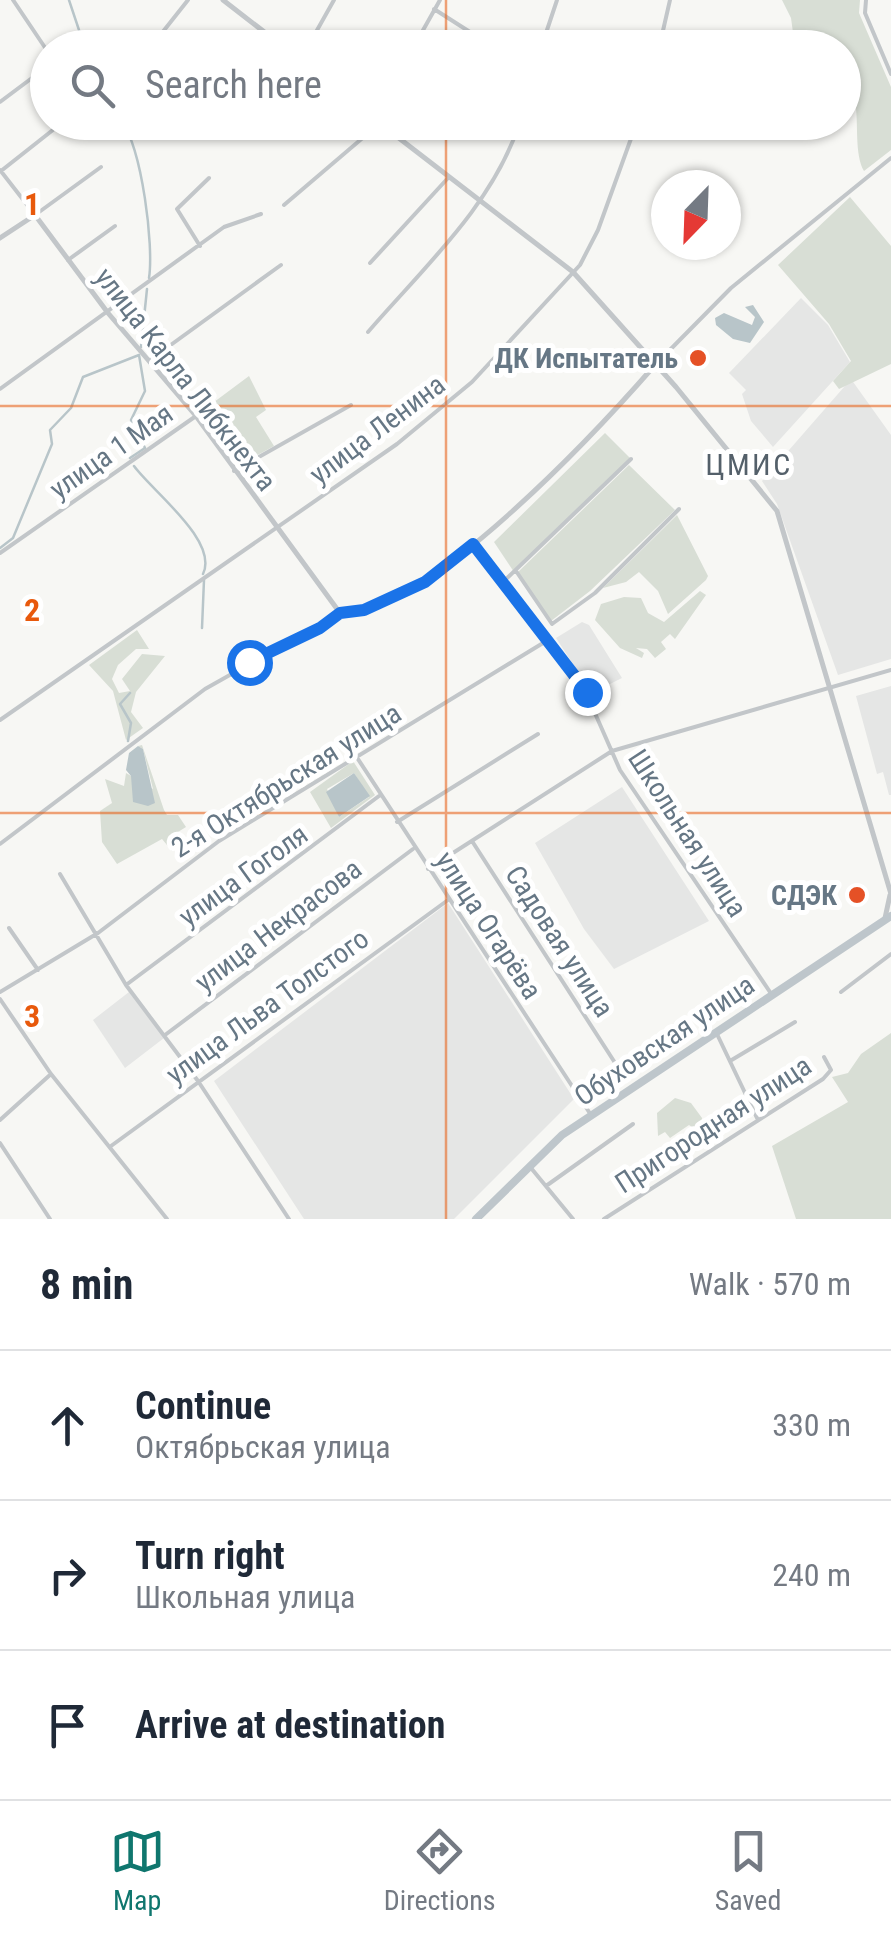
<!DOCTYPE html>
<html lang="en">
<head>
<meta charset="utf-8">
<style>
	body { margin:0; font-family:"Roboto Condensed",sans-serif; background:#f6f6f7; color:#1f2937 }
	.compass { position:absolute; left:651px; top:170px; width:90px; height:90px; border-radius:50%; background:#fff; box-shadow:0 2px 8px #0004; rotate:203deg }
	.stop { position:absolute; width:30px; height:30px; margin:-22px; border:8px solid #1a73e8; border-radius:50%; background:#fff }
	.stop.end { background:#1a73e8; border-color:#fff; box-shadow:0 2px 10px #0008 }
	.list { margin:0; padding:0; list-style:none }
	h2 { display:flex; justify-content:space-between; align-items:center; height:130px; margin:0; padding:0 40px; font-size:42px }
	h2 small { font-size:32px; font-weight:400; color:#747a83 }
	.list li { display:grid; grid-template-columns:65px 1fr auto; gap:30px; align-items:center; box-sizing:border-box; height:150px; padding:0 40px; border-top:2px solid #e0e1e3 }
	.list b { display:block; font-size:38px; white-space:nowrap }
	.list p { margin:0; font-size:32px; white-space:nowrap; color:#747a83 }
	.list em { font-size:32px; font-style:normal; color:#747a83 }
	.icon { flex:none; width:55px; height:55px; fill:none; stroke:currentColor; stroke-width:2; stroke-linecap:round; stroke-linejoin:round }
	.map { position:relative; flex:none; width:891px; height:1219px; overflow:hidden }
	.search { position:absolute; background:#fff; box-shadow:0 2px 8px #0004; left:30px; right:30px; top:30px; height:110px; display:flex; align-items:center; gap:25px; box-sizing:border-box; padding:0 35px; border-radius:55px; color:#747a83; font-size:38px }
	.sheet { height:580px; background:#fff }
	nav { display:flex; justify-content:space-around; align-items:center; box-sizing:border-box; height:140px; border-top:2px solid #e0e1e3; background:#fff; font-size:28px; color:#747a83 }
	nav a { display:grid; justify-items:center; gap:5px }
	nav .on { color:#0f766e }
	.map>svg:first-child { display:block }
	.built { fill:#e5e6e5 }
	.green { fill:#d8ded5; fill-rule:evenodd }
	.water { fill:#b8c5c9 }
	.lines { fill:none; stroke-linecap:round; stroke-linejoin:round }
	.stream { stroke:#b8c5c9; stroke-width:2.5 }
	.minor { stroke:#c2c6c9; stroke-width:4 }
	.tertiary { stroke:#c2c6c9; stroke-width:5 }
	.primary { stroke:#bec6cb; stroke-width:8 }
	.route { stroke:#1a73e8; stroke-width:12 }
	.grid { fill:none; stroke:#e8590c; stroke-width:2.5; stroke-opacity:0.55 }
	.poi-dot { fill:#e55126; stroke:#fff; stroke-width:4 }
	.labels { text-anchor:middle; stroke-width:10; stroke-linejoin:round; paint-order:stroke }
	.poi-label { font-size:28px; font-weight:bold; fill:#667785; stroke:#fff; text-anchor:end }
	.street-label { font-size:28px; fill:#667785; stroke:#fff }
	.neighbourhood-label { font-size:30px; letter-spacing:2.5px; fill:#54606a; stroke:#fff }
	.grid-label { font-size:32px; text-anchor:middle; font-weight:bold; fill:#e8590c; stroke:#fff; stroke-width:10; stroke-linejoin:round; paint-order:stroke }
</style>
</head>
<body>
<div class="map">
<svg width="891" height="1219" viewBox="0 0 891 1219">
	<rect width="100%" height="100%" fill="#f7f7f4"/>
	<path class="built" d="M801 298 828 325 850 362 773 447 751 421 742 394 746 390 729 373Z
		M851 379 891 435V659L838 675 777 504 762 481Z
		M582 622 589 625 622 678 592 693 556 638Z
		M891 686V795H889L883 772 877 774 856 696Z
		M622 787 709 921 614 969 584 929 535 843Z
		M448 903 574 1099 454 1219H304L214 1081Z
		M129 992 164 1038 125 1068 93 1020Z"/>
	<path class="green" d="M782 0H860L859 13 891 87V150L864 171C854 154 859 122 855 101L844 103V48L795 47 791 18Z
		M850 197 891 246V364L839 389 833 381 851 361 829 324 778 265Z
		M249 376 266 410 256 417 274 446 236 467 198 414Z
		M605 433 630 458 514 572 494 542Z
		M629 465 675 510 590 591 551 621 518 572Z
		M677 515 708 576 706 580 668 614 658 591 639 572 626 582 603 588Z
		M700 591 706 595 675 639 670 634 661 642 666 649 655 658 647 649 636 648 644 653 642 658 620 648 595 620 601 604 624 597 641 598 648 613 664 622Z
		M137 630 149 649H136L118 665 112 679 119 693 130 691 122 679 142 654 165 656 136 692 131 712 143 728 126 740 113 691 89 665Z
		M142 745 164 810 167 815H178L186 827 173 835 172 851 162 839 117 864 102 842 100 811 112 803 105 779 124 786 126 773 153 789 143 749 138 746Z
		M353 761 375 795 331 828 310 792ZM354 773 369 797 339 817 327 789Z
		M891 1033V1219H796L772 1146 848 1102 832 1077 848 1073 861 1054Z
		M675 1098 691 1103 702 1118 701 1133 689 1125 670 1138 665 1132 658 1136 657 1113Z"/>
	<path class="water" d="M753 305 764 322 750 343 733 339 716 325 715 318 724 313 752 325 755 317 745 307Z
		M138 746 143 749 155 803 148 806 133 802 131 776 126 770 129 753Z
		M354 773 370 796 339 817 326 792Z"/>
	<g class="lines">
		<path class="stream" d="M69 0 85 48
			M122 122C142 150 154 245 149 278
			M141 347 147 289
			M134 466C152 491 219 541 203 574
			M0 548 13 538 52 444 50 430 71 408 83 377 139 355 145 391 131 420 145 448 130 458
			M202 628 204 580
			M128 741 131 723 120 704 130 693"/>
		<path class="minor" d="M13 0 48 52
			M866 0 865 13 891 74
			M434 9 495 48
			M150 48 188 0
			M307 48 334 0
			M413 48 440 0
			M541 48 557 0
			M659 48 670 0
			M0 102 48 66
			M242 138 264 122
			M0 170 35 215 101 167
			M1 171 63 122
			M284 205 379 124
			M200 246 177 209 209 178
			M68 260 115 226
			M370 263 448 178
			M368 332C424 267 493 205 520 122
			M150 360 281 265
			M655 365 731 288 891 158
			M0 389 224 227 261 214
			M234 471 351 405
			M473 544 583 686 620 770 772 995
			M0 553 196 416
			M516 571 552 624 595 593 679 509
			M503 582 631 459
			M0 720 397 444 472 382 580 265 598 230 637 122
			M356 756 591 1115
			M397 822 538 734
			M472 841 619 1069 618 1077 581 1099
			M0 844 205 689 340 613
			M428 869 612 751 891 670
			M60 874 126 985 198 1081 289 1219
			M9 928 38 970
			M126 985 379 796
			M0 992 98 933 219 841 548 640
			M841 992 891 954
			M0 999 51 1074 167 1219
			M716 1032 757 1118
			M165 1035 413 849
			M730 1061 795 1022
			M0 1120 51 1074
			M0 1143 50 1219
			M111 1146 448 900
			M531 1168 573 1219
			M546 1186 633 1124
			M604 1219 823 1079 831 1070 824 1057"/>
		<path class="tertiary" d="M223 0 285 48
			M378 122 573 272 676 387 777 511 891 894
			M0 238 35 215 108 313 196 416 340 613C425 618 600 428 655 365
			M885 918 890 895"/>
		<path class="primary" d="M476 1219 562 1135 891 916"/>
	</g>
	<g class="lines">
		<path class="route" d="M249 662 320 628 340 613 364 610 425 582 473 544 587 692"/>
	</g>
	<path class="grid" d="M446 0V48M446 122V1219M0 406H891M0 813H891"/>
	<g class="poi-dot">
		<circle cx="698" cy="358" r="10"/>
		<circle cx="857" cy="895" r="10"/>
	</g>
	<g class="labels">
		<g class="poi-label">
			<text x="678" y="368">ДК Испытатель</text>
			<text x="837" y="905">СДЭК</text>
		</g>
		<g class="street-label">
			<text transform="translate(186 379) rotate(52)" y="10">улица Карла Либкнехта</text>
			<text transform="translate(377 429) rotate(-37)" y="10">улица Ленина</text>
			<text transform="translate(111 451) rotate(-35)" y="10">улица 1 Мая</text>
			<text transform="translate(286 780) rotate(-32)" y="10">2-я Октябрьская улица</text>
			<text transform="translate(688 833) rotate(57)" y="10">Школьная улица</text>
			<text transform="translate(243 875) rotate(-36)" y="10">улица Гоголя</text>
			<text transform="translate(278 925) rotate(-37)" y="10">улица Некрасова</text>
			<text transform="translate(489 925) rotate(57)" y="10">улица Огарёва</text>
			<text transform="translate(560 941) rotate(57)" y="10">Садовая улица</text>
			<text transform="translate(267 1006) rotate(-36)" y="10">улица Льва Толстого</text>
			<text transform="translate(664 1040) rotate(-34)" y="10">Обуховская улица</text>
			<text transform="translate(713 1124) rotate(-33)" y="10">Пригородная улица</text>
		</g>
		<g class="neighbourhood-label">
			<text x="749" y="475">ЦМИС</text>
		</g>
	</g>
	<g class="grid-label">
		<text x="32" y="215">1</text>
		<text x="32" y="621">2</text>
		<text x="32" y="1027">3</text>
	</g>
</svg>
<svg class="compass" viewBox="-18 -18 36 36"><path d="M0-13l5 13h-10z" fill="#e53935"/><path d="M0 13l5-13h-10z" fill="#747a83"/></svg>
<div class="stop" style="left:249px;top:662px"></div>
<div class="stop end" style="left:587px;top:692px"></div>
<div class="search"><svg class="icon" aria-label="search" viewBox="0 0 24 24"><circle cx="10" cy="10" r="6"/><path d="M15 15l6 6"/></svg>Search here</div>
</div>
<section class="sheet">
<h2>8 min<small>Walk · 570 m</small></h2>
<ul class="list">
<li><svg class="icon" aria-label="ahead" viewBox="0 0 24 24"><path d="M12 20V5M6 11l6-6 6 6"/></svg><div><b>Continue</b><p>Октябрьская улица</p></div><em>330 m</em></li>
<li><svg class="icon" aria-label="right" viewBox="0 0 24 24"><path d="M7 20v-9h11M14 6l5 5-5 5"/></svg><div><b>Turn right</b><p>Школьная улица</p></div><em>240 m</em></li>
<li><svg class="icon" aria-label="arrive" viewBox="0 0 24 24"><path d="M6 21V4h12l-3 4 3 4H6"/></svg><div><b>Arrive at destination</b></div></li>
</ul>
</section>
<nav>
<a class="on"><svg class="icon" aria-label="map" viewBox="0 0 24 24"><path d="M3 6l6-2 6 2 6-2v14l-6 2-6-2-6 2zM9 4v14M15 6v14"/></svg>Map</a>
<a><svg class="icon" aria-label="directions" viewBox="0 0 24 24"><path d="M12 3l9 9-9 9-9-9zM9 14v-3h6M13 9l2 2-2 2"/></svg>Directions</a>
<a><svg class="icon" aria-label="saved" viewBox="0 0 24 24"><path d="M7 4h10v16l-5-4-5 4z"/></svg>Saved</a>
</nav>
</body>
</html>
